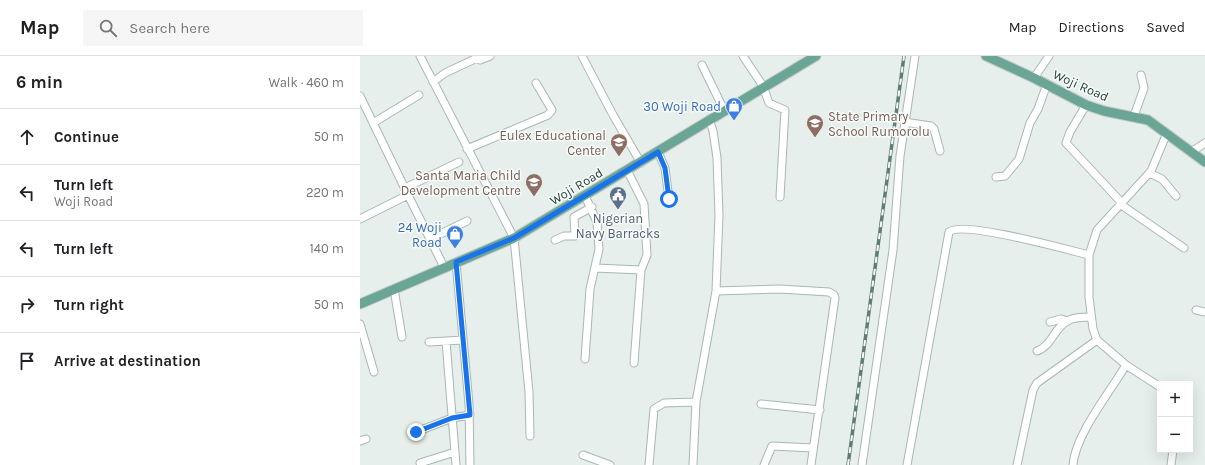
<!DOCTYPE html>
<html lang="en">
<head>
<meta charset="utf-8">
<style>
	body { margin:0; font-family:Karla,sans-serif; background:#f6f6f6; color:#202124 }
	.controls { position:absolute; right:12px; bottom:12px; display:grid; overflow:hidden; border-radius:0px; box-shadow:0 4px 16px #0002 }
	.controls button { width:36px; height:36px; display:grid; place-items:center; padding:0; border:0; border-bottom:1px solid #e0e0e0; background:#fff; color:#202124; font:20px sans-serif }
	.stop { position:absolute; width:12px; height:12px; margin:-9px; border:3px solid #1a73e8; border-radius:50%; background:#fff }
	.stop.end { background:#1a73e8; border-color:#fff; box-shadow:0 1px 4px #0008 }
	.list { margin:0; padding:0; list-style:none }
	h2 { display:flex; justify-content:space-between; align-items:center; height:52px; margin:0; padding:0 16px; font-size:17px }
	h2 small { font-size:13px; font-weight:400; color:#757577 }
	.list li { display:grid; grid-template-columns:26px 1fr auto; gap:12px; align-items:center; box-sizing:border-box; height:56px; padding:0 16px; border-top:1px solid #e0e0e0 }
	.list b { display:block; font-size:15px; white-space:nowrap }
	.list p { margin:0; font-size:13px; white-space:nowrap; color:#757577 }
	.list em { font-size:13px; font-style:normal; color:#757577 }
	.icon { flex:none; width:22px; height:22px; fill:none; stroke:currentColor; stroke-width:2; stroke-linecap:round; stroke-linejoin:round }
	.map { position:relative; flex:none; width:845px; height:409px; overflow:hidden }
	header { display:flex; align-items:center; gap:24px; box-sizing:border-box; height:56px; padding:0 20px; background:#fff; border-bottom:1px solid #e0e0e0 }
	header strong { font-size:19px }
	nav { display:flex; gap:22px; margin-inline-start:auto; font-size:14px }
	.search { width:280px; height:36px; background:#f6f6f6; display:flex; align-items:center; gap:10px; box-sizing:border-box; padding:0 14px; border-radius:0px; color:#757577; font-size:15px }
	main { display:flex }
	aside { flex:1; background:#fff }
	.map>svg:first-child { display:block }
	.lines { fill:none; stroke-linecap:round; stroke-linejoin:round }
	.minor-casing { stroke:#a8b8b2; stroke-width:9 }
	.major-casing { stroke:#c2cac8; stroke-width:11 }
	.minor { stroke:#fff; stroke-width:7 }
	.major { stroke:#6aa596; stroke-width:9 }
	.rail-casing { stroke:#5f7d75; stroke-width:3.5 }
	.rail { stroke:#f7fbf9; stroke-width:2; stroke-dasharray:6; stroke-linecap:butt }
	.route { stroke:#1a73e8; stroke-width:5 }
	.labels { text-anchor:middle; stroke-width:3; stroke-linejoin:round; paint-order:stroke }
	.street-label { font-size:13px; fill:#24423a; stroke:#f7fbf9 }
	.shop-label { font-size:13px; fill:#366cbe; stroke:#f7fbf9; text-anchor:end }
	.education-label { font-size:13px; fill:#785e54; stroke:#f7fbf9; text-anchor:end }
	.service-label { font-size:13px; fill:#4e5e75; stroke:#f7fbf9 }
</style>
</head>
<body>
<header>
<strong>Map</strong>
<div class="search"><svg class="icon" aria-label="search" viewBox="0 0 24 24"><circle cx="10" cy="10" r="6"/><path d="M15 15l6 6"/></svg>Search here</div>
<nav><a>Map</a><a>Directions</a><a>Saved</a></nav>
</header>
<main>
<aside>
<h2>6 min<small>Walk · 460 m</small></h2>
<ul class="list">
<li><svg class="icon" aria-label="ahead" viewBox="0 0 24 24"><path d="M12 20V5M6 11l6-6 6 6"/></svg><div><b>Continue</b></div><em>50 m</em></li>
<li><svg class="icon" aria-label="left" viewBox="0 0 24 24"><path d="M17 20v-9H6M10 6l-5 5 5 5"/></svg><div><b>Turn left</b><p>Woji Road</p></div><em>220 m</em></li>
<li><svg class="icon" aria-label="left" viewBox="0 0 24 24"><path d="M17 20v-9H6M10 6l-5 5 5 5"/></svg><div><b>Turn left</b></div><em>140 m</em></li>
<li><svg class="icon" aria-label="right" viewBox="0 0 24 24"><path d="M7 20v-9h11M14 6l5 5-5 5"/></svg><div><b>Turn right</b></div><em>50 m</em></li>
<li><svg class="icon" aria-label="arrive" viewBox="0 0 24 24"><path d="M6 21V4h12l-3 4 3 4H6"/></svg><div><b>Arrive at destination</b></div></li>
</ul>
</aside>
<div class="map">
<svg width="845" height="409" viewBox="0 0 845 409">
	<rect width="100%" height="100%" fill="#e6efeb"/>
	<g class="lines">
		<g class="minor-casing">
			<path id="minor" d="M60 0 154 182 169 336 170 380
				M222 0 253 59 281 107
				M383 0 403 30 409 47 425 54 420 141
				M342 9 364 54
				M674 22 689 0
				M73 26 85 17 117 2 120 4 130 0
				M0 40 48 139
				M726 49 710 76 706 87 761 146
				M774 60 784 32 781 19
				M544 66 571 70 574 73 580 95
				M13 67 59 39
				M107 93 188 59 192 54 176 27
				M298 96 305 112 309 143
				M831 96 845 87
				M267 114 284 148 287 199 281 214 274 307
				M789 117 802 123 816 140
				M636 121 645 120 659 103 670 67 678 53 687 28
				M45 132 99 106
				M225 140 237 166 239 193 230 233 225 303
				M760 148 824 192
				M0 163 48 139 84 211
				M70 183 107 165
				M195 184 204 180H215L214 161 232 151
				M96 206 109 348 110 409
				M235 212 281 214
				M34 233 42 281
				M356 235 420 233 469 236 474 239 475 242 451 409
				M836 254 845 256
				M690 266 701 263 708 265
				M0 268 14 316
				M86 285 96 409
				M69 286 103 284
				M677 295C692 290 694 271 709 264 715 261 723 261 731 261
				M800 331 766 309 737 284 733 273 729 241V199L737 174 791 115 807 77
				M401 348 460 354
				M56 376 92 362 110 359
				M0 385 6 383
				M223 399 250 409
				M60 407 95 396
				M289 409 294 353 304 347 336 346
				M333 409 336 346 356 235 359 159 357 102 353 75 349 63
				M404 409 412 390 453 392
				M502 409 533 194 540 100 555 0
				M547 409 589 176C602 164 708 194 729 199
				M657 409 673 334 677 327 737 284
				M713 409C715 379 750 336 766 309
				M811 409 813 394"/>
		</g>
		<g class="major-casing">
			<path id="major" d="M626 0 674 22 726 49 744 55 788 64 845 106
				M0 248 154 182 456 0"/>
		</g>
		<use href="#minor" class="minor"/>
		<use href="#major" class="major"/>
		<g class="rail-casing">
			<path id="rail" d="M488 409 544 0"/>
		</g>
		<use href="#rail" class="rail"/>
	</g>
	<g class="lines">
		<path class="route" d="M56 376 92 362 110 359 96 206 154 182 298 96 305 112 309 143"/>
	</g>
	<defs>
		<g id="shop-pin" transform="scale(0.9)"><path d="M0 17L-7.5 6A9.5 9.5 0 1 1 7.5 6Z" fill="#3f7fe0" stroke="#f7fbf9"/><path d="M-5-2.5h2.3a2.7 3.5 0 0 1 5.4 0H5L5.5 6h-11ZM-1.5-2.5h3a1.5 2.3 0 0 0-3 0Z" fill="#fff"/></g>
		<g id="school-pin" transform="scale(0.9)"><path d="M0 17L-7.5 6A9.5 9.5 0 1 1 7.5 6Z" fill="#8d6e63" stroke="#f7fbf9"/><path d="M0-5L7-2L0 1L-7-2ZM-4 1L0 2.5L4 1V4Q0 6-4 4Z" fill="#fff"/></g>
		<g id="civic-pin" transform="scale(0.9)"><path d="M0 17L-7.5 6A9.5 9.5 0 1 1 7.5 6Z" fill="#5c6f8a" stroke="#f7fbf9"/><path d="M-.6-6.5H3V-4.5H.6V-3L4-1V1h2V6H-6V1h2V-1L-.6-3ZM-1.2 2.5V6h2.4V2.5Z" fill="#fff"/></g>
	</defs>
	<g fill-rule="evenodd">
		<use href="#shop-pin" x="374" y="50"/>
		<use href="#school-pin" x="455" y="67"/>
		<use href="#school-pin" x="259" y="86"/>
		<use href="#school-pin" x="174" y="126"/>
		<use href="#civic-pin" x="258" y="139"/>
		<use href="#shop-pin" x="95" y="178"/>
	</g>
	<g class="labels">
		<g class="street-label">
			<text transform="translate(721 29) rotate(24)" y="5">Woji Road</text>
			<text transform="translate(216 130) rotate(-31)" y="5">Woji Road</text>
		</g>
		<g class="shop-label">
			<text x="361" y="55">30 Woji Road</text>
			<text x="82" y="176">24 Woji<tspan x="82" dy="15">Road</tspan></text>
		</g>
		<g class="education-label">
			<text x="468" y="65" text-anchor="start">State Primary<tspan x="468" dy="15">School Rumorolu</tspan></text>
			<text x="246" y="84">Eulex Educational<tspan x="246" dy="15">Center</tspan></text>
			<text x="161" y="124">Santa Maria Child<tspan x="161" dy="15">Development Centre</tspan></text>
		</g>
		<g class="service-label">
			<text x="258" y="167">Nigerian<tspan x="258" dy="15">Navy Barracks</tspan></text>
		</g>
	</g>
</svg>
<div class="controls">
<button>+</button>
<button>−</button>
</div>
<div class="stop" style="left:309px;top:143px"></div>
<div class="stop end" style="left:56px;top:376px"></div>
</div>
</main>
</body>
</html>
